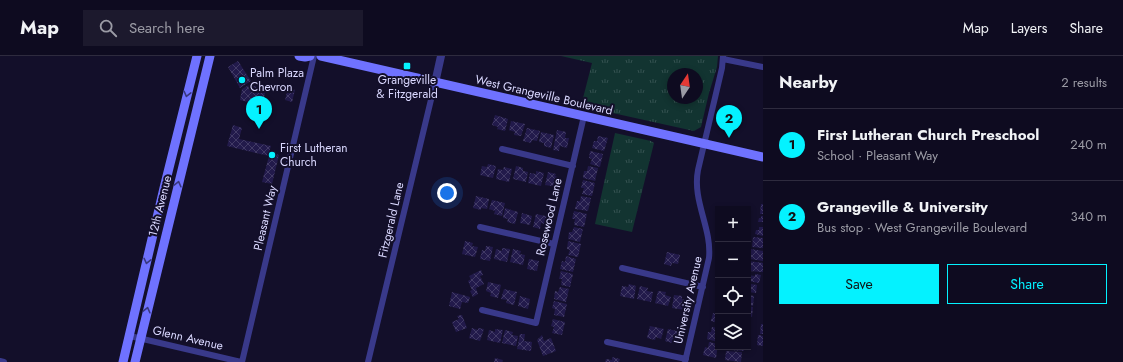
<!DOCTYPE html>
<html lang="en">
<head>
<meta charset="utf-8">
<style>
	body { margin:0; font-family:Jost,sans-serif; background:#1c192d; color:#f1f3f6 }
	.controls { position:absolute; right:12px; bottom:12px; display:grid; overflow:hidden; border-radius:0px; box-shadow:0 2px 6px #0003 }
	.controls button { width:36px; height:36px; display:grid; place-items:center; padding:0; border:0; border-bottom:1px solid #2e2b3e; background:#0e0b20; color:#f1f3f6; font:20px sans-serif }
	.compass { position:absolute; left:667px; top:12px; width:36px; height:36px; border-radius:50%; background:#0e0b20; box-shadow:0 2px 6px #0003; rotate:13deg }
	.you { position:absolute; left:447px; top:137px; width:14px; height:14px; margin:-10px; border:3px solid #fff; border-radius:50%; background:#1a73e8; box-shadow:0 0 0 6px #1a73e833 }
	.badge { display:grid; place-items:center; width:26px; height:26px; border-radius:50%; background:#04f2ff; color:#111; font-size:13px; font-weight:700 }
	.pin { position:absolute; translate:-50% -33px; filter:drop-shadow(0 1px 2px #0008) }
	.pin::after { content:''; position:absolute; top:21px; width:14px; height:12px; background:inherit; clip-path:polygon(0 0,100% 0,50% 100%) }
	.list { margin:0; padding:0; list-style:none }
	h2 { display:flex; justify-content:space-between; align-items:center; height:52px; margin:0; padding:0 16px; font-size:17px }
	h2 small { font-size:13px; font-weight:400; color:#9b9ba5 }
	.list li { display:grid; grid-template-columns:26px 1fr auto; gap:12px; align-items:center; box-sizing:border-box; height:72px; padding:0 16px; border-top:1px solid #2e2b3e }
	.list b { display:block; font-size:15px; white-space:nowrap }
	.list p { margin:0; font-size:13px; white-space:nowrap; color:#9b9ba5 }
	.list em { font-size:13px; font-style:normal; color:#9b9ba5 }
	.actions { display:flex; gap:8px; padding:12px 16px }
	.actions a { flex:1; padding:9px 0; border:1px solid #04f2ff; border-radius:0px; text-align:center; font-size:14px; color:#04f2ff }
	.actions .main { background:#04f2ff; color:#111 }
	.icon { flex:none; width:22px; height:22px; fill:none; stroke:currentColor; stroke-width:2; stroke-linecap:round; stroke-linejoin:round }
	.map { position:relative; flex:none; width:763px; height:306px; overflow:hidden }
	header { display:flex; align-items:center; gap:24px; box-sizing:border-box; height:56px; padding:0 20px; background:#0e0b20; border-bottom:1px solid #2e2b3e }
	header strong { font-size:19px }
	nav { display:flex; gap:22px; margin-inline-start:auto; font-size:14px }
	.search { width:280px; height:36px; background:#1c192d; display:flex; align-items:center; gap:10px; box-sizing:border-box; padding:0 14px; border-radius:0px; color:#9b9ba5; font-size:15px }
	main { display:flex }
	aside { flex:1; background:#0e0b20 }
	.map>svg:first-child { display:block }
	.grass { fill:url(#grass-tufts); fill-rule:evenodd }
	.building { fill:url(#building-cross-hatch) }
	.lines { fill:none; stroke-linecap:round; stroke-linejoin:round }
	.minor { stroke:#39398a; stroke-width:6 }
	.tertiary { stroke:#39398a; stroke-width:8 }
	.secondary { stroke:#6f72ff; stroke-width:9 }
	.oneway { stroke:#38377f }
	.poi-dot { fill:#04f2ff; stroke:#130f2a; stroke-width:1.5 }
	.labels { text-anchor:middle; stroke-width:4; stroke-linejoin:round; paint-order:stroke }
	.poi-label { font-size:12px; fill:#dad8ff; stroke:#130f2a; text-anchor:start }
	.street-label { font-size:12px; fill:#dad8ff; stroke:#130f2a }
</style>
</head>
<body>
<header>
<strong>Map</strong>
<div class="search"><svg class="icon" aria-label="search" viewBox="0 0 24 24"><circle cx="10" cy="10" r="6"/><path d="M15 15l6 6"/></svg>Search here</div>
<nav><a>Map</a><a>Layers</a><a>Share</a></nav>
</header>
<main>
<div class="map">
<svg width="763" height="306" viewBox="0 0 763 306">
	<defs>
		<pattern id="grass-tufts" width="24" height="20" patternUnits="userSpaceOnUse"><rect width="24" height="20" fill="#123431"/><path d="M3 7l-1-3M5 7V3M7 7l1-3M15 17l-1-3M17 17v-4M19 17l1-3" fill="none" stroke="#345150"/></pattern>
		<pattern id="building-cross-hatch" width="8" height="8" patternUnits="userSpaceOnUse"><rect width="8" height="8" fill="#221a4b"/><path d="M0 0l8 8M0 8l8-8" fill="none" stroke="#423b66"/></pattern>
	</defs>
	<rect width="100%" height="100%" fill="#130f2a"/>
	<path class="grass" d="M561 0H718L717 11 709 37 701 71 694 75 581 50 592 7ZM673 18H697V42H673Z
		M615 77 651 85 654 87 632 176 595 168Z"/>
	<path class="building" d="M238 5 251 25 240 32 228 11Z
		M249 29 266 33 262 49 240 44 242 33Z
		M288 32 295 34 292 46 285 44Z
		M495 59 508 63 505 75 497 73 498 71 492 69Z
		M511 65 525 68 521 80 514 79 515 76 509 74Z
		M233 69 242 72 239 83 271 90 269 96 279 99 272 128 262 126 269 100 227 90Z
		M527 72 540 75 537 85 532 84 531 87 523 85Z
		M557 74 566 76 565 82H569L567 92 560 90 559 95 553 94Z
		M541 76 554 79 551 92 544 90V87L539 86Z
		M598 80 608 82 604 95 592 92 594 85H597Z
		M590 95 603 98 600 111 590 108 592 103 589 102Z
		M488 108 496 110 493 122 480 119 482 110 487 111Z
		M516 110 523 112V115L528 116 526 126 513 123Z
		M588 110 598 112 595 125 583 122 584 115H587Z
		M504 111 512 113 509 126 496 123 498 113 503 114Z
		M536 115 544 117 541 130 528 127 530 117 536 118Z
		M548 116 556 118 555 120 560 122 558 131 545 129Z
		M583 124 595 127 592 140 582 138 584 132H581Z
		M476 140 489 143 487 153 481 152V154L473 152Z
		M581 140 591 142 588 155 575 153 577 145H580Z
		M492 144 505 147 502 160 494 158 495 155 489 153Z
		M761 148H763V158H760Z
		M505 152 518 156 515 168 507 166 508 163 503 162Z
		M574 155 587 158 584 171 574 169 575 163H572Z
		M522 157 532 160 530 169 520 167Z
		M536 158 550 161 548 169 541 167 540 173 533 171Z
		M761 160H763V166H758L759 162H761Z
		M574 171 583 173 580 186 568 183 569 176H572Z
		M759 171H763V180L755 178 756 174H759Z
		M753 181 763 182V192L752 191Z
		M465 185 473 187 472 190 478 191 475 201 462 198Z
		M568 185 581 188 578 201 568 199 570 194 567 193Z
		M486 190 493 191 490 205 480 203 482 194 485 195Z
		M502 192 510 193 507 206 494 203 496 193 502 195Z
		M513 193 521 195 520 198 525 199 523 209 510 206Z
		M751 193 763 195V205L750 203Z
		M667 196 680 199 678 208 672 207 671 210 664 208Z
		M566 200 576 203 573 216 560 213 562 205 565 206Z
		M529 203 539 205 537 215 527 213Z
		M748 205 763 207V216L748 215Z
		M481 214 483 219 480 220 484 228 476 232 478 238 473 241 470 235 472 234 468 225 471 223 469 220Z
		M561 215 573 218 570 231 561 229 562 223H559Z
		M755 218 761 219 759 227 748 225V219L755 220Z
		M488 226 501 229 498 242 490 240 491 237 486 235Z
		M629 228 636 230 634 243 620 240 622 230 628 231Z
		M751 228 757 229 756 237 748 236V230L751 231Z
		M640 230 648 232 647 235 653 236 651 246 637 243Z
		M560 231 569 233 566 246 554 243 555 235 558 236Z
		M504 233 517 236 514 249 506 247 507 244 501 243Z
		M658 235 666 236 665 239 671 241 668 250 655 247Z
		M452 236 470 241 468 247 462 246 460 253 449 250Z
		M674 239 682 240V243L687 245 685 254 672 252Z
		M716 239H718V247L715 246Z
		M748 239 754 240 753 250 748 249Z
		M520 240 530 243 528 253 518 250Z
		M554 245 567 248 564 261 554 259 555 253 552 252Z
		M748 250 753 251 752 261 748 260Z
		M717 251H718V267L711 265 713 257 716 258Z
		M462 259 467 272 456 276 452 266 459 263 457 260Z
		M748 262H751L750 272 748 271Z
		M553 263 565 266 562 279 552 277 554 271 551 270Z
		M761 268H763V278H760Z
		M650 270 664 273 661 283 656 281 655 284 647 282Z
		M712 271 718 272V286L707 283 708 276H711Z
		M472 272 478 274V272L484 273 480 285 469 282Z
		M495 273 503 274 500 287 487 284 489 274 495 276Z
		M668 273 681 276 679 286 673 284 672 287 665 285Z
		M505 274 513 276 512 279 518 280 516 290 502 287Z
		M520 278H525L524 285 532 286 531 295 517 293Z
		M542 279 544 285 551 282 556 295 543 300 537 284Z
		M758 279 763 280V290L757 289Z
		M709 286 718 288 716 302 703 299 705 291 708 292Z
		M728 291H744V295L728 294Z
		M726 295 742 296 741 306 725 304Z
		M612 301 620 303 619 306H605L606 303 612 304Z
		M495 302 503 304 502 306H494Z"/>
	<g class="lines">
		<path class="minor" d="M723 3 763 11
			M502 93 573 110
			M480 171 554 188
			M622 212 703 231
			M482 254 536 267 584 60
			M130 280 241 306
			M607 286 686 303
			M0 305 4 306
			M242 306 314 0
			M368 306 435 27
			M685 306 709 202C712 172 692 145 698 114L722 12 723 0"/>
		<path class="tertiary" d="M435 27 441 0"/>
		<path class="secondary" d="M299 0 305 1 310 0
			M321 0 763 101
			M123 306 164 132 197 0
			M135 306 210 0"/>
	</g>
	<defs><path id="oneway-chevron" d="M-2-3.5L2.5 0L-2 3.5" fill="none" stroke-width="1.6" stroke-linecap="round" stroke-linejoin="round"/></defs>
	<g class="oneway">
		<use href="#oneway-chevron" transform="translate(187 38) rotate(104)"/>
		<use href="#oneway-chevron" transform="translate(178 128) rotate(-76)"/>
		<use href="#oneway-chevron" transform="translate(147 205) rotate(103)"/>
		<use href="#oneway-chevron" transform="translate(147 254) rotate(-76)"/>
	</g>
	<g class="poi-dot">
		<rect x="403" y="6" width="8" height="8" rx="2"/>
		<circle cx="242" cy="24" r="4"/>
		<circle cx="272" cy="99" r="4"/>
	</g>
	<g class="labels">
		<g class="poi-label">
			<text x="250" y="21">Palm Plaza<tspan x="250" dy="14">Chevron</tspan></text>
			<text x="407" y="28" text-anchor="middle">Grangeville<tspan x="407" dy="14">&amp; Fitzgerald</tspan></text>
			<text x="280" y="96">First Lutheran<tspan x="280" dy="14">Church</tspan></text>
		</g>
		<g class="street-label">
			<text transform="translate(544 39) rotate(13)" y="4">West Grangeville Boulevard</text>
			<text transform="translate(160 150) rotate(-76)" y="4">12th Avenue</text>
			<text transform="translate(549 161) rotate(-77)" y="4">Rosewood Lane</text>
			<text transform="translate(265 162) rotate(-77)" y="4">Pleasant Way</text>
			<text transform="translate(391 164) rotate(-77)" y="4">Fitzgerald Lane</text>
			<text transform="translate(688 244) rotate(-77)" y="4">University Avenue</text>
			<text transform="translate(188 282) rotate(13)" y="4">Glenn Avenue</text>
		</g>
	</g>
</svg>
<div class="controls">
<button>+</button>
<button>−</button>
<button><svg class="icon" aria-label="locate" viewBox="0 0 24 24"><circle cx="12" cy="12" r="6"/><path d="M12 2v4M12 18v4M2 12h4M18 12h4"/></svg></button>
<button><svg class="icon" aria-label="layers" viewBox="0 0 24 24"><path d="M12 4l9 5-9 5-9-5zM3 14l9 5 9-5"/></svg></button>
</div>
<svg class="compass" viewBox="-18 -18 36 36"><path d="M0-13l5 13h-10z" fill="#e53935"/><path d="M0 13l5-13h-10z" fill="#9b9ba5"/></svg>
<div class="you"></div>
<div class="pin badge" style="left:259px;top:73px">1</div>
<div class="pin badge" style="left:729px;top:82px">2</div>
</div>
<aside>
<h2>Nearby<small>2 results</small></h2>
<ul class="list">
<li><span class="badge">1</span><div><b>First Lutheran Church Preschool</b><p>School · Pleasant Way</p></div><em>240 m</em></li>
<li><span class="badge">2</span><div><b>Grangeville &amp; University</b><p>Bus stop · West Grangeville Boulevard</p></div><em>340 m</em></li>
</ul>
<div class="actions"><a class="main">Save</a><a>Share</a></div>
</aside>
</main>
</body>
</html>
